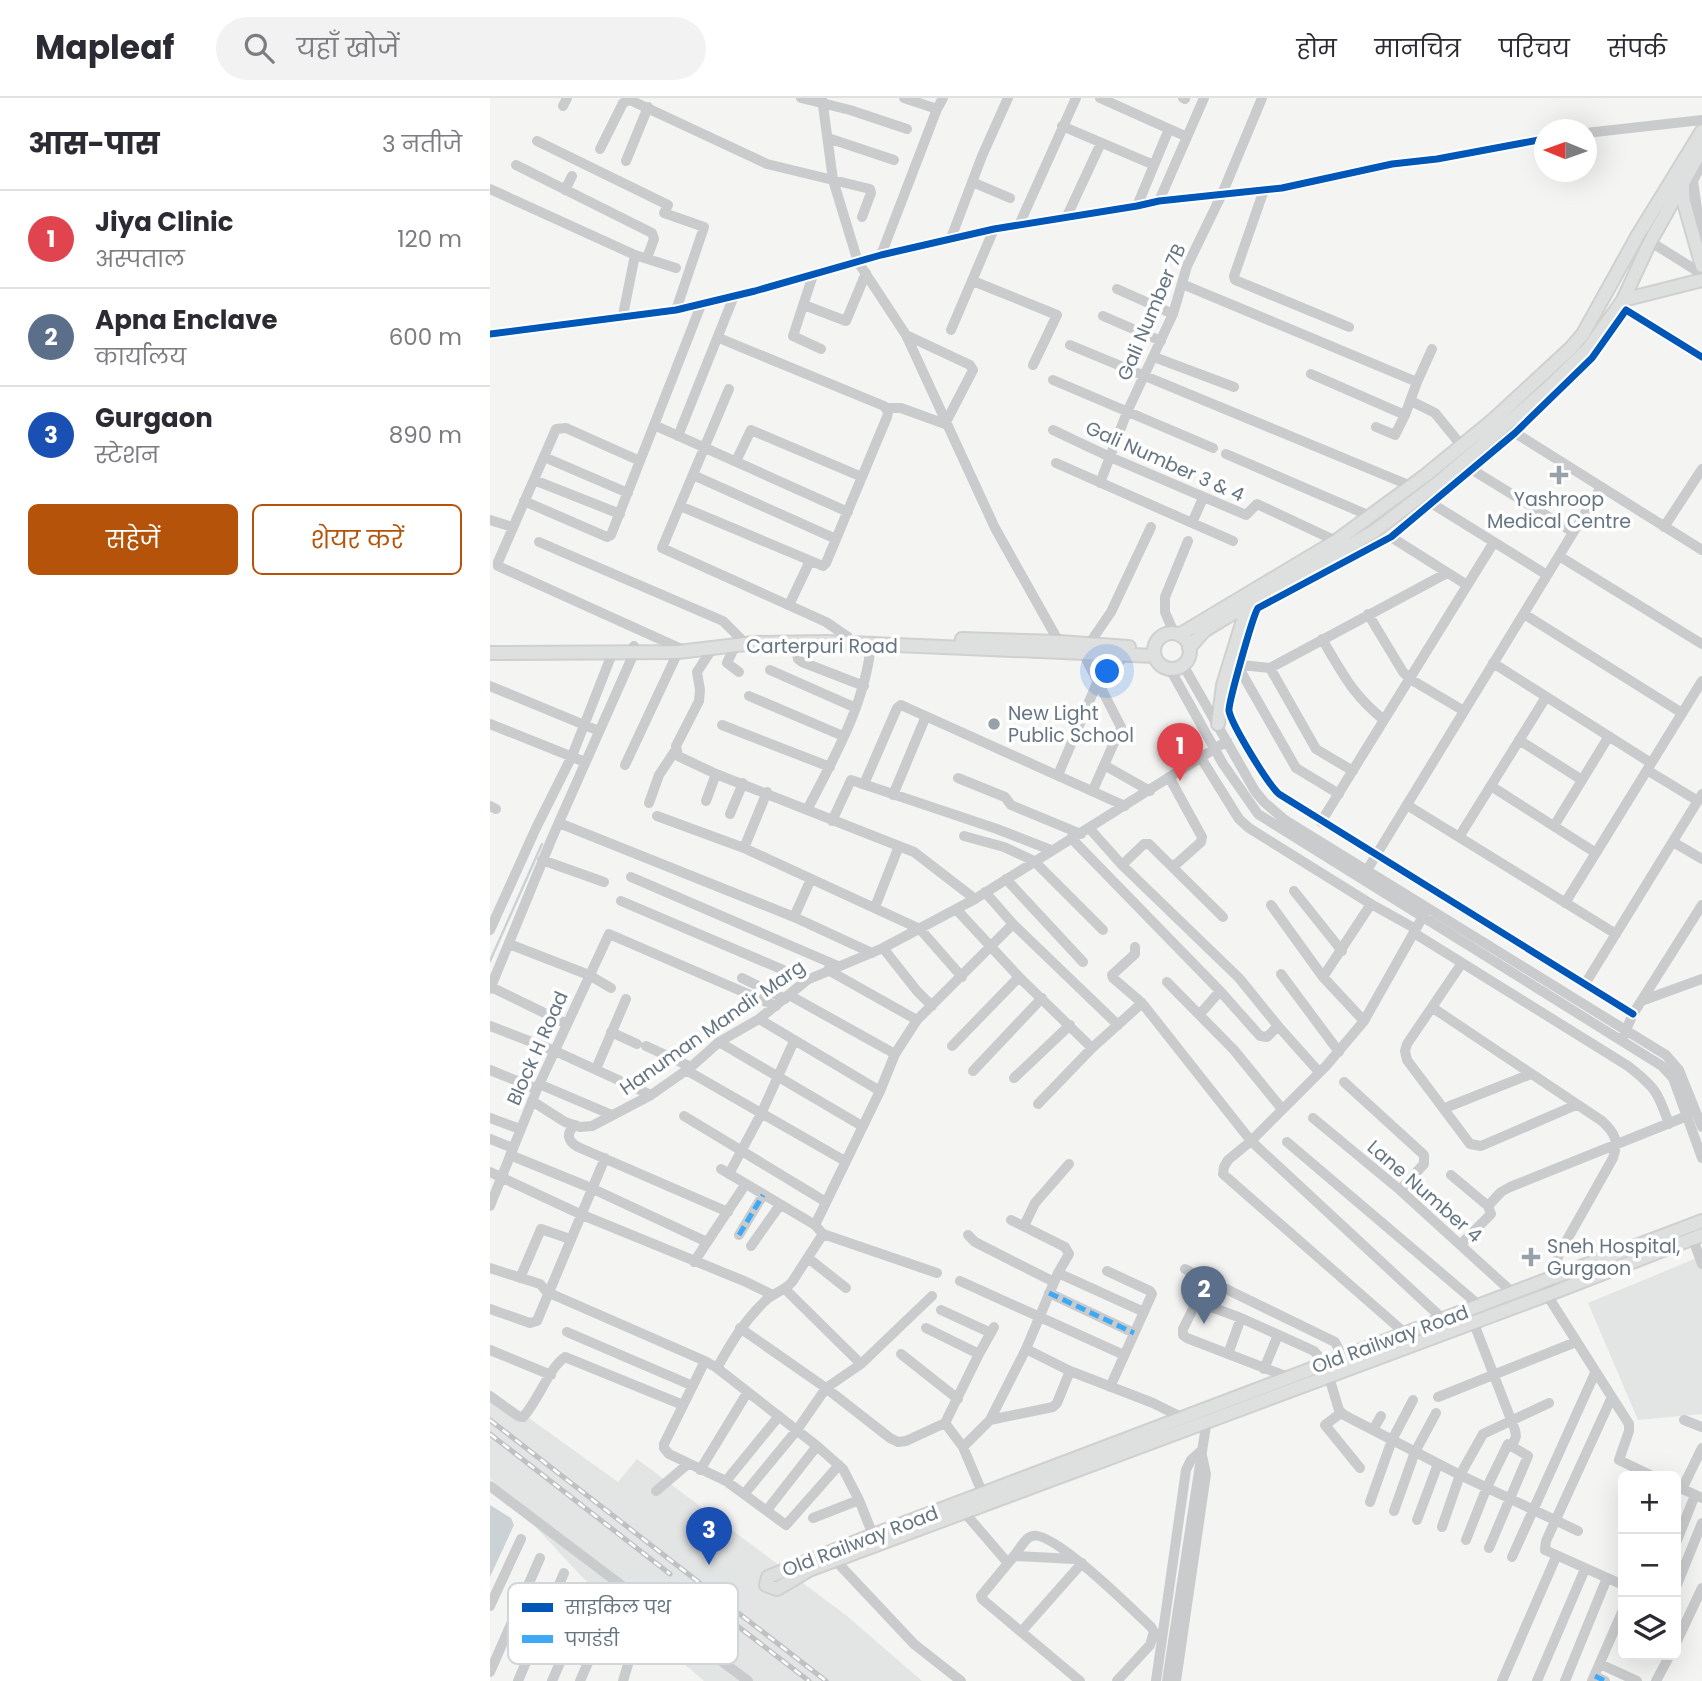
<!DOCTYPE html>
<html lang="hi">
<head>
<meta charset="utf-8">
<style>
	body { margin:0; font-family:Poppins,"Noto Sans Devanagari",sans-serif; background:#f2f2f3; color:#2b2b33 }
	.controls { position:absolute; right:21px; bottom:21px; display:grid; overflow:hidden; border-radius:10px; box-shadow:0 7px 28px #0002 }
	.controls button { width:63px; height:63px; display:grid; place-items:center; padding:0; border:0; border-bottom:2px solid #e1e1e2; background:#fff; color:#2b2b33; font:35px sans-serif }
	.compass { position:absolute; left:1044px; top:21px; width:63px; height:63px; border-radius:50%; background:#fff; box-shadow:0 7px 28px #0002; rotate:271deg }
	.you { position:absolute; left:618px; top:574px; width:24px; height:24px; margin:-18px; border:5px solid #fff; border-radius:50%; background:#1a73e8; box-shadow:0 0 0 10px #1a73e833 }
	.badge { display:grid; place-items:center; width:46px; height:46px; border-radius:50%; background:#b45309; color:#fff; font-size:23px; font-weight:700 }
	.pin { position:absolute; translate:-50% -58px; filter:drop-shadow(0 2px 4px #0008) }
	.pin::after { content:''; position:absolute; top:37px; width:24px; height:21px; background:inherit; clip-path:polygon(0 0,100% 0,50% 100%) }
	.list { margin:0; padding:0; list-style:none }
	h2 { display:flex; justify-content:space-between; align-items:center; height:91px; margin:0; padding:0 28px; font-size:30px }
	h2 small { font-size:23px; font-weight:400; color:#7c7c81 }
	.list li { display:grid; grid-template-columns:46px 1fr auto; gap:21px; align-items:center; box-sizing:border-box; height:98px; padding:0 28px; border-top:2px solid #e1e1e2 }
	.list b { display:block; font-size:26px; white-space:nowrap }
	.list p { margin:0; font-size:23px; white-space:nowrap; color:#7c7c81 }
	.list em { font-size:23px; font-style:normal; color:#7c7c81 }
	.actions { display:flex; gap:14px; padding:21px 28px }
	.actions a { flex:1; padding:16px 0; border:2px solid #b45309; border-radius:10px; text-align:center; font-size:24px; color:#b45309 }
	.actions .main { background:#b45309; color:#fff }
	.icon { flex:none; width:38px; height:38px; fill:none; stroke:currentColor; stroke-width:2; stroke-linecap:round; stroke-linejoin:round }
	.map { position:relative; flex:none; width:1212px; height:1583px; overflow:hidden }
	header { display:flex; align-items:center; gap:42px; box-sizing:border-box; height:98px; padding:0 35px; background:#fff; border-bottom:2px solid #e1e1e2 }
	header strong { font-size:33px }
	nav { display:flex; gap:38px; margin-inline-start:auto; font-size:24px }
	.search { width:490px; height:63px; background:#f2f2f3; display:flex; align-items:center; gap:18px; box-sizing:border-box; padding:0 24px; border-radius:38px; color:#7c7c81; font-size:26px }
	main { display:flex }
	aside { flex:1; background:#fff }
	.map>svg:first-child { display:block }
	.built { fill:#e3e4e4 }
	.water { fill:#cad2d5 }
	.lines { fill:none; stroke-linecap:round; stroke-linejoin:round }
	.stream { stroke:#cad2d5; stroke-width:2.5 }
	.major-casing { stroke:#d0d0d1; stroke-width:16 }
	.minor { stroke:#cacbcc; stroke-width:10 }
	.major { stroke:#dedfdf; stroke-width:12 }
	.rail-casing { stroke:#c0c1c2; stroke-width:5 }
	.rail { stroke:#fff; stroke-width:2.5; stroke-dasharray:8; stroke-linecap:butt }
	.quiet { stroke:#3fa9f5; stroke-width:5; stroke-dasharray:10 5; stroke-linecap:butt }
	.cycleway-casing { stroke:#fff; stroke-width:11 }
	.cycleway { stroke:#0057b8; stroke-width:7 }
	.poi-dot { fill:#97a1aa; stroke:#fff; stroke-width:2.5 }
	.labels { text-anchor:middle; stroke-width:7; stroke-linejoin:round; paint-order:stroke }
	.street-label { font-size:19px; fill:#657582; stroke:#fff }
	.poi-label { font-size:19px; fill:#657582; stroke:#fff; text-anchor:start }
	.key { fill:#fff; stroke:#d1d6da; stroke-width:2 }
	.key-label { font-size:19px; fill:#657582 }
</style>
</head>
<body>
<header>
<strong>Mapleaf</strong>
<div class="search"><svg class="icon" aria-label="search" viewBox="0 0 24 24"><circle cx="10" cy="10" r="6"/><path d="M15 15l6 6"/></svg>यहाँ खोजें</div>
<nav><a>होम</a><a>मानचित्र</a><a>परिचय</a><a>संपर्क</a></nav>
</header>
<main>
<aside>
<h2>आस-पास<small>3 नतीजे</small></h2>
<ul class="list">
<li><span class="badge" style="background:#e0444e">1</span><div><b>Jiya Clinic</b><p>अस्पताल</p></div><em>120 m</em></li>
<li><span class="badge" style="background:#5c6f8a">2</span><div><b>Apna Enclave</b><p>कार्यालय</p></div><em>600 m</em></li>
<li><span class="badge" style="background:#1a4fb4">3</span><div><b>Gurgaon</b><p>स्टेशन</p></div><em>890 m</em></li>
</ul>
<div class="actions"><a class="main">सहेजें</a><a>शेयर करें</a></div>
</aside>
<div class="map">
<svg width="1212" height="1583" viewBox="0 0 1212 1583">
	<rect width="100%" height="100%" fill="#f4f4f3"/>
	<path class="built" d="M1209 1159 1212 1171V1316L1148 1322 1098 1205Z
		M0 1292 128 1384 147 1361 357 1518 432 1583H214L93 1480 0 1380Z"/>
	<path class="water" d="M0 1407 21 1420 24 1427 0 1479Z"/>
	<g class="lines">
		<path class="stream" d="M0 863 52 746"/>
		<g class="major-casing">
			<path id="major" d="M1193 87V101L1212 168
				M1133 202 1212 182
				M664 553a18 18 0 1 1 36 0a18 18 0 1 1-36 0Z
				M689 537 846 443 936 377 1003 322 1081 250 1093 236 1148 137 1212 33
				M472 541 569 544 639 549
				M699 550 714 533 758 506 885 433 949 384 1057 291 1099 250 1133 202 1160 144 1212 51
				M0 555 188 554 264 545 337 544 664 558
				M728 626 733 587 758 506
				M1212 1123 383 1437 278 1479 276 1487 287 1491 319 1472 1057 1197 1212 1137"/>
		</g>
		<path class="minor" d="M311 0 360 12 417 31
			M332 0 343 82 368 164 416 237 505 430 569 544
			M610 0 695 38
			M693 0 695 1
			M73 8 77 0
			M447 11 453 0
			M572 28 664 67
			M1096 35 1212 22
			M338 40 404 62
			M47 43 178 107 174 115 214 129 186 212
			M110 51 133 5 140 2 277 66 380 91 381 95 372 119
			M136 63 158 9
			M1212 65 1203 83 1212 145
			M26 67 162 135 164 141 157 160
			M482 84 520 100
			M0 91 145 157 186 170
			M75 92 82 78
			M774 92 744 178 745 182 859 229
			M669 103 714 0
			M647 108 679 31
			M577 118 611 45
			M529 127 586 0
			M461 140 492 58 518 0
			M1156 141 1212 176
			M391 157 447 11 414 0
			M323 177 303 238 331 251
			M483 183 567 217 543 267
			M692 186 927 284 942 251
			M627 191 683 216
			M314 207 356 223 376 175
			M133 217 145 157
			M613 218 671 243
			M461 232 504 131
			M0 236 186 212 265 193 391 157 504 131 647 108 669 103 792 90 902 66 947 61 1054 41
			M580 247 921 388
			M664 259 744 289
			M821 276 915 317 927 284
			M563 282 723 350
			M239 291 172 450 336 524 358 539
			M921 303 945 315 971 347
			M397 310H411L455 326 483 272 480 267 416 237
			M164 327 358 414
			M886 329 905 337 915 317
			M563 332 620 359 756 417 767 406 846 443
			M1022 333 1212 452
			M188 338 244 198
			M736 356 880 418
			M54 359 138 395
			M150 363 76 330 66 331 8 464V468L196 553
			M246 363 261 332 372 379
			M566 365 743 443
			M981 371 1083 434
			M203 377 346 441
			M44 382 130 416
			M610 385 637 314 683 216 697 168 732 96 772 0
			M34 403 117 439 121 437 211 207
			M941 405 1057 477
			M190 408 333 468 336 465 397 319 398 314 394 308 229 240
			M0 422 22 429
			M702 425 713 400
			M1174 429 1212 371
			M901 439 977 487
			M49 444 233 523 251 541
			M1069 458 1212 546
			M299 507 320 463
			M878 516 913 574 920 581 974 613
			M1034 516 1192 615
			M684 535 675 514V499L698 443
			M832 541C853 576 862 596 894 622
			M313 544 307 556 308 561 312 564 374 588
			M599 546 621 514 661 429
			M245 548 237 565 249 574
			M222 551 207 574 210 592 209 603 186 648 188 658 226 676 424 754 485 801
			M593 555 631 629 603 692
			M1003 565 1161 665
			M693 567 765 693 774 704 795 722 1176 957 1189 972 1212 1029
			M751 567 780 570 957 475
			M780 570 826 651 863 673
			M680 571 733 666 768 716 1172 968 1183 980 1212 1060
			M280 572 366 610
			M750 572 806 670 849 696
			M0 588 109 633
			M259 598 353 638
			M0 626 95 664
			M232 627 340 669
			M1029 642 1092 682
			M711 660 749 721 759 730 881 806 926 831
			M135 667 188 554
			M614 667 660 693
			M1157 672 1208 703
			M568 677 607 585 636 557
			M679 679 712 739 711 744 683 769
			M468 680 515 699 521 707 591 736
			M374 686 407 610 411 607 635 708
			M1001 688 1106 755
			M403 697 436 618
			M216 703 226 676
			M159 705 169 677 185 653
			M917 707 1126 836
			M0 708 6 711
			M317 712C344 660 375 606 381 547
			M240 716 253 685
			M167 718 254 750 430 831 472 879
			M342 723 361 682 507 731 561 752
			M831 724 1004 444
			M69 725 304 819 382 855
			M1064 728 1119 638
			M600 731 632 767 749 880 788 928 829 974
			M474 738 514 749 544 763 613 832
			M969 739 1056 599
			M581 740 730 893 770 938 777 939 788 928
			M1183 744 1212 761
			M254 750 277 694
			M52 762 114 784
			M632 767 654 746H659L733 819
			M874 777 1111 389
			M141 779 348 868
			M516 781 593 864
			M804 793 852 853
			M495 794 523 826 628 927
			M131 803 317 882
			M1075 805 1212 583
			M781 807 833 879 874 923
			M385 809 409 748
			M466 811 529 879 602 950
			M304 819 321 781
			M0 832 46 730 82 658 122 556
			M924 835 1138 968C1165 989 1168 994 1179 1026
			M19 846 99 877 121 890
			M645 849V856L622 877 623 880 652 905 761 1043 954 1222
			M393 850 427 893 442 908
			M972 865 917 946 915 953 917 962 980 1046 991 1048 1086 1007
			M338 872 427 922
			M791 876 849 954
			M833 879 881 806
			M252 880 295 901
			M677 884 744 952 792 1011
			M1095 886 1212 696
			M1 889 77 926
			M0 891 62 740 144 555V548
			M299 897 405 956
			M1154 902 1212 881
			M943 910 1112 1023C1125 1035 1129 1043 1123 1060L1069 1156 1057 1197 1139 1326V1333L1129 1362 1162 1378
			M710 916 730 893
			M1143 916 789 696C777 685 742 627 739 613 738 606 763 517 768 510L901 439 1025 335 1102 260 1136 212 1212 259
			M269 921 390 993
			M0 928 65 953 161 997
			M121 934 147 946
			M1133 939 1143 916 1212 807
			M229 944 372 1028
			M156 948 201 969
			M462 948 529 879
			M106 971 136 901
			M0 972 47 991
			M196 972 355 1063
			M483 973 552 900
			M524 980 580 927
			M854 984 934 1057V1066L910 1092
			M49 986 122 1017
			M42 1003 75 1024 90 1029 102 1028 161 997 201 969 229 944 269 921 317 882 393 850 485 801 737 643
			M548 1006 602 950 652 905
			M955 1010 1041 976
			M194 1018 336 1104
			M0 1020 30 1031
			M823 1020 910 1092 1023 1195
			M85 1027C76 1035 77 1043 88 1049L238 1114
			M0 1041 23 1050
			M797 1044 990 1208
			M20 1057 101 1090 217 1144
			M231 1071 325 1127 333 1136 447 1175
			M0 1074 90 1116 254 1183 283 1197
			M239 1076 271 1016 304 943
			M961 1077 998 1108 1001 1116 971 1146
			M0 1108 47 991 119 836 286 908
			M998 1108 1011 1094 1020 1089 1197 1018
			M325 1127 390 993 405 956 427 922 523 826
			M534 1128 545 1105 579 1066
			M249 1137 273 1097
			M478 1137 485 1144 564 1184
			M1203 1141 1212 1166
			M261 1148 290 1107
			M318 1160 356 1190
			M204 1164 255 1087
			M0 1170 50 1186 57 1194 215 1263 227 1270 327 1348 353 1371 369 1402 383 1437
			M695 1171 845 1244 853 1259
			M617 1173 660 1193 662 1196 620 1289
			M568 1175 654 1214
			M30 1180 51 1131 80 1141
			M470 1183 634 1257
			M295 1191 371 1266
			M559 1195 644 1235
			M0 1211 40 1225 47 1223 115 1060
			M451 1212 501 1235
			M983 1223 1025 1332 1026 1338 1022 1349
			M250 1230 336 1290 400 1340 408 1344 416 1343 455 1325 489 1256
			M436 1230 489 1256 504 1229
			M77 1234 203 1288
			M916 1236 733 1076 734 1069 738 1062 761 1043 836 968 874 923 936 813
			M536 1251 580 1273 663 1305 695 1321
			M0 1252 61 1277
			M411 1256 468 1301
			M738 1256 751 1220
			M215 1263 174 1346V1350L179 1356 236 1383 296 1427 349 1367
			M227 1270C241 1245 254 1223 275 1203 283 1195 294 1193 302 1184L333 1136
			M774 1271 788 1237
			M798 1279 697 1240 693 1237V1231L704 1209 713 1206 751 1220 824 1253 835 1266 849 1312 854 1317 970 1377 1088 1433
			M0 1298 28 1318 33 1319C49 1302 58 1271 75 1259L193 1307
			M948 1299 1086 1244
			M1121 1301 1056 1443 1055 1452 1133 1487
			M851 1315 835 1327 870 1370
			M500 1322 563 1309 567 1305 580 1273
			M1194 1322 1212 1329
			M455 1325 473 1349 495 1401
			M883 1332 891 1318
			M473 1349 500 1322 536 1251 568 1175 579 1156 575 1149 521 1122
			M210 1372 257 1295
			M236 1383 289 1318
			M0 1388 258 1583
			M1186 1388 1212 1400
			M1192 1391 1212 1350
			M166 1393 198 1366
			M255 1395 307 1332 336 1290 371 1266 442 1198
			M880 1404 902 1342 923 1302
			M277 1412 327 1348
			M904 1413 925 1354 946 1315
			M474 1414 517 1464
			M323 1420 369 1402
			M927 1422 948 1366
			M952 1429 970 1377 993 1336 1059 1305
			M976 1442 997 1389 1018 1346 1038 1358 999 1450
			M1186 1445 1205 1397
			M524 1458C529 1452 535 1440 542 1438 562 1431 644 1513 661 1529L664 1534 660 1547 627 1583
			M1022 1459 1105 1275
			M584 1461 524 1458 491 1498 492 1501 590 1583
			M345 1462 424 1546 471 1583
			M1186 1489 1212 1425
			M0 1508 31 1441
			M531 1534 592 1465
			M1186 1545 1212 1490
			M1110 1566 1147 1583
			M0 1574 50 1460
			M1105 1578 1115 1583
			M28 1583 74 1475
			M62 1583 101 1494
			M90 1583 124 1505
			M133 1583 139 1563
			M666 1583 696 1372 701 1362 711 1353 716 1376 686 1583
			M677 1583 717 1321
			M1012 1583 1066 1459
			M1047 1583 1095 1471
			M1075 1583 1117 1480
			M1102 1583 1133 1512
			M1166 1583 1180 1557"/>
		<use href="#major" class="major"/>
		<g class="rail-casing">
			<path id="rail" d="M0 1322 336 1583
				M0 1336 180 1476
				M241 1523 319 1583"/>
		</g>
		<use href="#rail" class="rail"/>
		<path class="quiet" d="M249 1137 273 1097
			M559 1195 644 1235
			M1105 1578 1115 1583"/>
		<g class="cycleway-casing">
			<path id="cycleway" d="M0 236 186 212 265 193 391 157 504 131 647 108 669 103 792 90 902 66 947 61 1054 41
				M1143 916 789 696C777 685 742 627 739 613 738 606 763 517 768 510L901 439 1025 335 1102 260 1136 212 1212 259"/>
		</g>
		<use href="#cycleway" class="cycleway"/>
	</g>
	<g class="poi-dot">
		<path d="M1065.5 366.5h7v7h7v7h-7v7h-7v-7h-7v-7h7z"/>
		<circle cx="504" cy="626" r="7"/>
		<path d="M1037.5 1148.5h7v7h7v7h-7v7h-7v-7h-7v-7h7z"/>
	</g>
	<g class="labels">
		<g class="street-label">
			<text transform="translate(661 214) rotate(-67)" y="7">Gali Number 7B</text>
			<text transform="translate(675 363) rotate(24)" y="7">Gali Number 3 &amp; 4</text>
			<text x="332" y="555">Carterpuri Road</text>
			<text transform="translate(222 929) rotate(-35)" y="7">Hanuman Mandir Marg</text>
			<text transform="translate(47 950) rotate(-66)" y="7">Block H Road</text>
			<text transform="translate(935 1093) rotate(41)" y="7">Lane Number 4</text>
			<text transform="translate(900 1241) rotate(-20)" y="7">Old Railway Road</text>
			<text transform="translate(370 1443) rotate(-21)" y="7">Old Railway Road</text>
		</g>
		<g class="poi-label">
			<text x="1069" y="408" text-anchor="middle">Yashroop<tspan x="1069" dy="22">Medical Centre</tspan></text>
			<text x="518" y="622">New Light<tspan x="518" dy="22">Public School</tspan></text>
			<text x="1057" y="1155">Sneh Hospital,<tspan x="1057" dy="22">Gurgaon</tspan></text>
		</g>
	</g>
	<rect x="18" y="1485" width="230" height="81" rx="10" class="key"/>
	<rect x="32" y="1505" width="31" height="9" fill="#0057b8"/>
	<rect x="32" y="1537" width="31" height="8" fill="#3fa9f5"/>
	<g class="key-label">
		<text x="75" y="1516">साइकिल पथ</text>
		<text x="75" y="1548">पगडंडी</text>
	</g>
</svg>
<div class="controls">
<button>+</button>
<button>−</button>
<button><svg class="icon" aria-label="layers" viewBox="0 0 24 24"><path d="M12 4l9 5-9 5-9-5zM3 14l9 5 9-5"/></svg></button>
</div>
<svg class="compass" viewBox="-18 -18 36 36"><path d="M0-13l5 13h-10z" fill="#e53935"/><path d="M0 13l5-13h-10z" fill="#7c7c81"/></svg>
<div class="you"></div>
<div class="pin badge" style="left:690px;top:683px;background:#e0444e">1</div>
<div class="pin badge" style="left:714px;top:1226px;background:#5c6f8a">2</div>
<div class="pin badge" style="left:219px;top:1467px;background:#1a4fb4">3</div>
</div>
</main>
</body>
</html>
